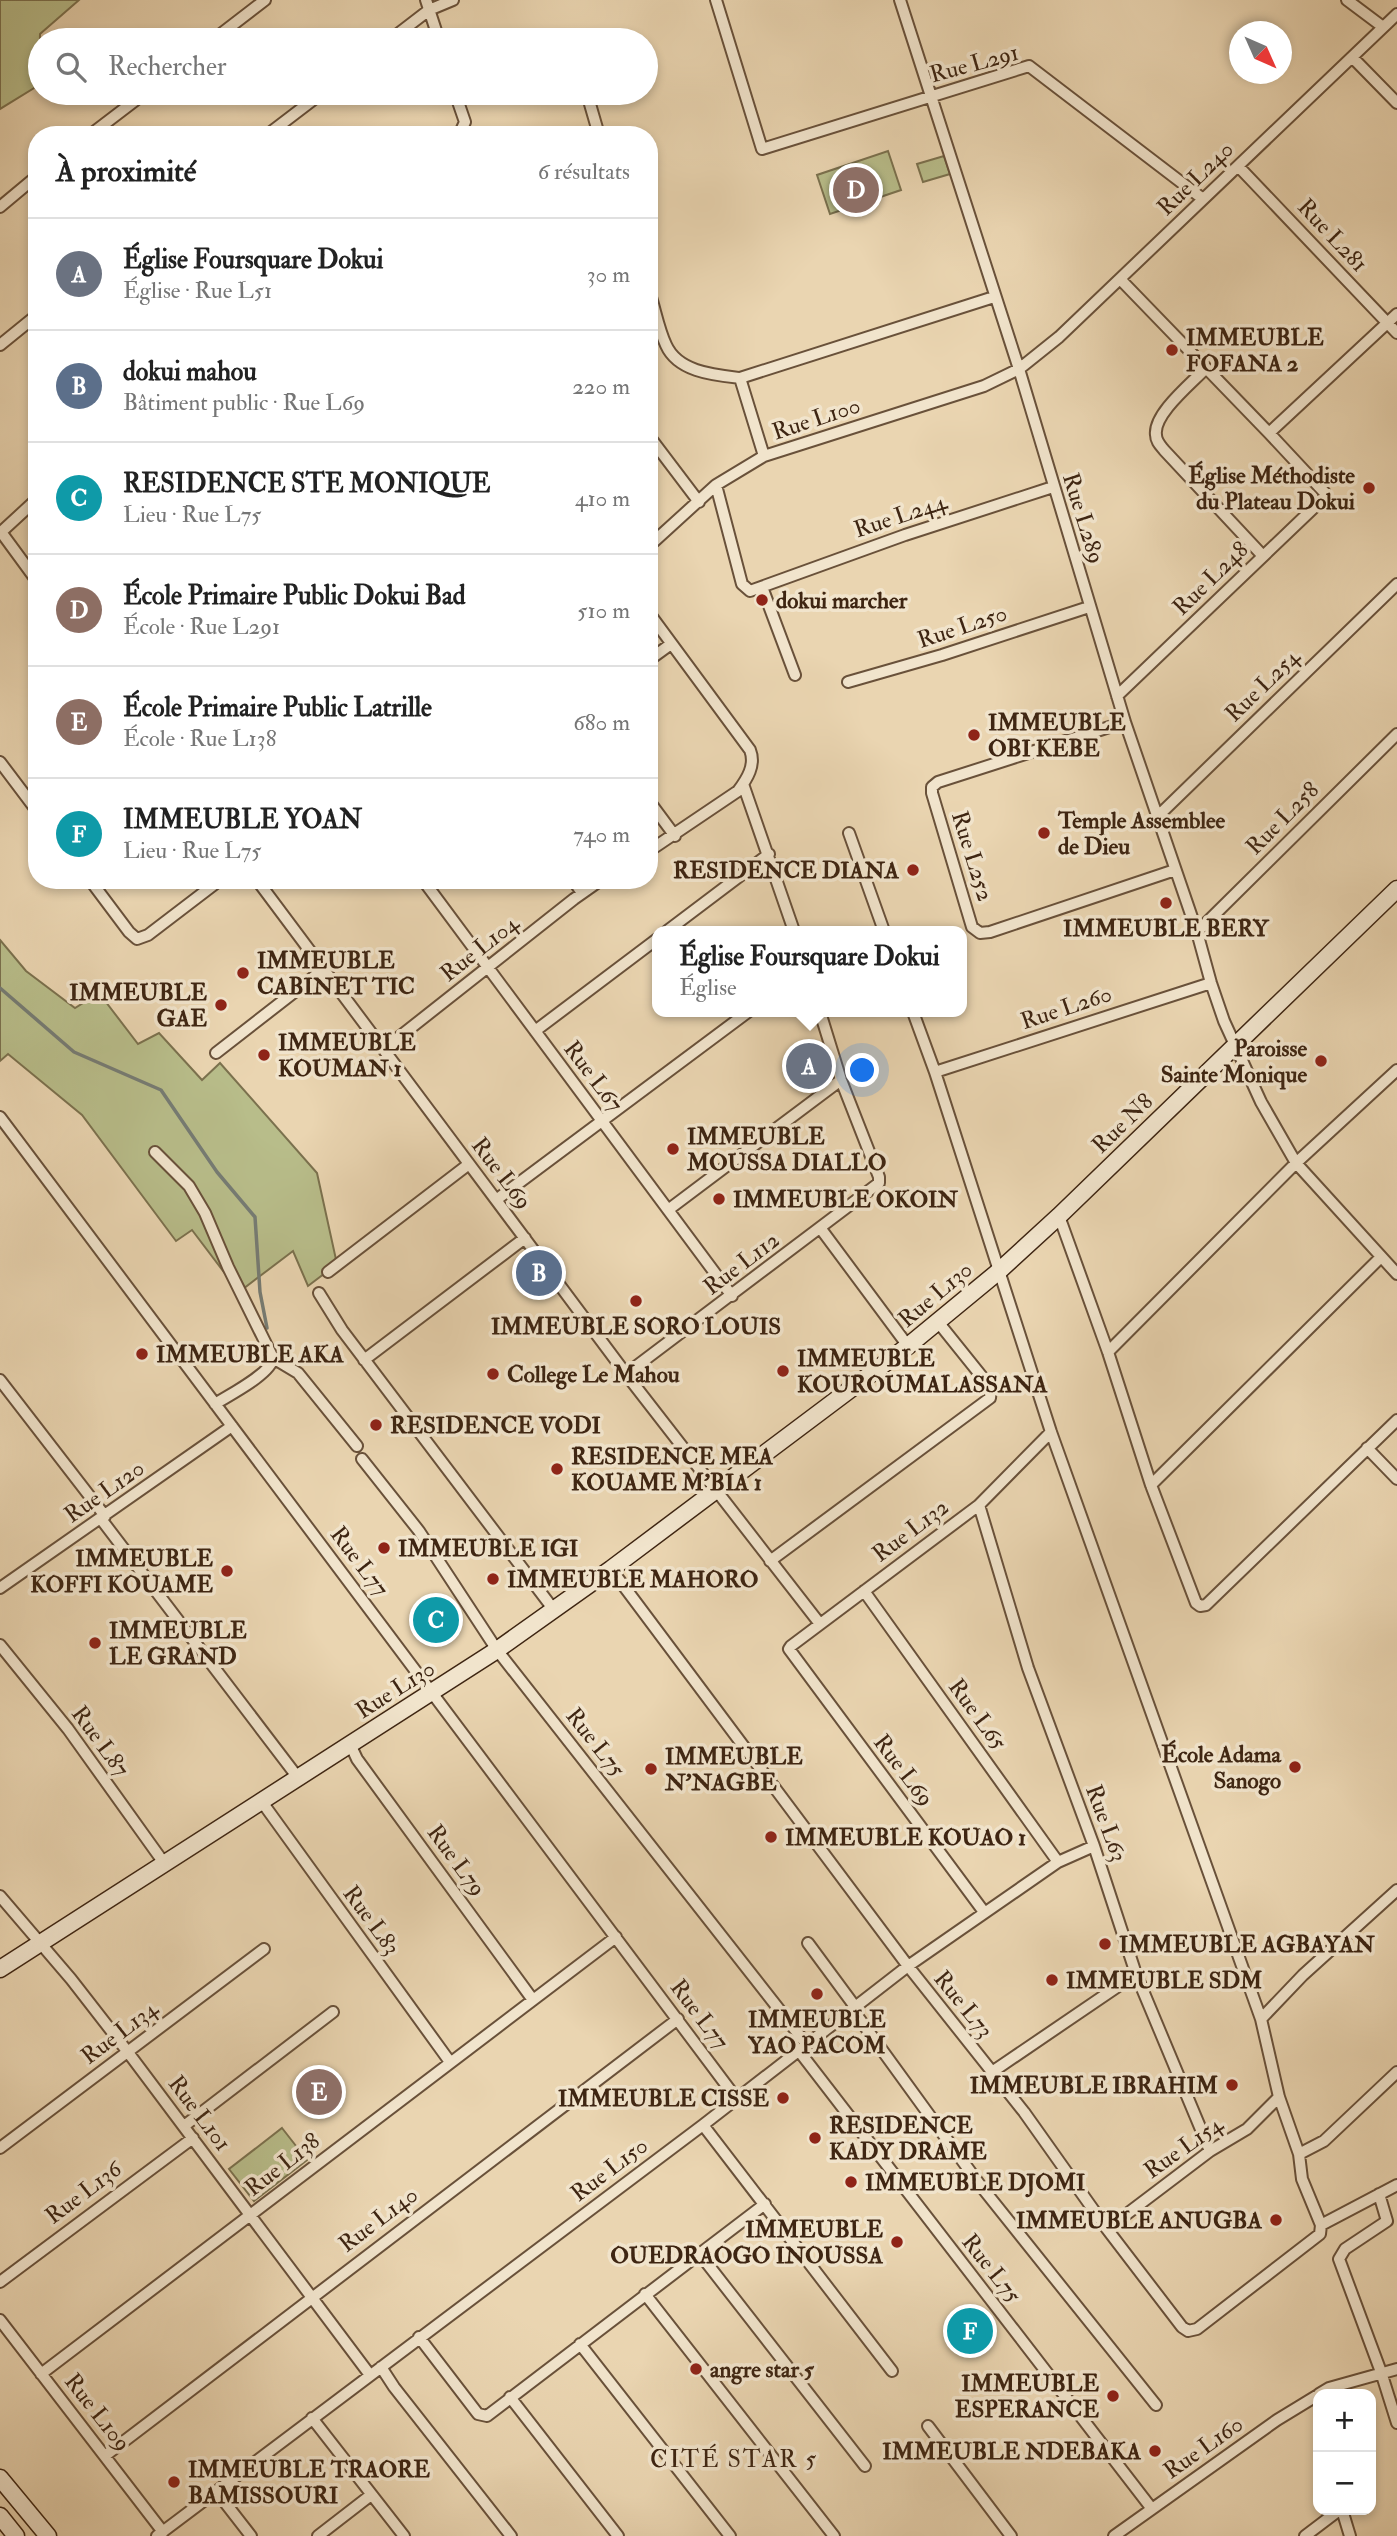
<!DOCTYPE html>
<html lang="fr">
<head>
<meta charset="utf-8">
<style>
	body { margin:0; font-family:"IM FELL Double Pica",serif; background:#f2f2f2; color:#222 }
	.controls { position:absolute; right:21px; bottom:21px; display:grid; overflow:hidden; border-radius:14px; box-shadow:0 4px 10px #0003 }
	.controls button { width:63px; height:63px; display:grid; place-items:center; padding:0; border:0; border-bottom:2px solid #e0e0e0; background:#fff; color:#222; font:35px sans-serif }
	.compass { position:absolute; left:1229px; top:21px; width:63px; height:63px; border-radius:50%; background:#fff; box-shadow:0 4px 10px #0003; rotate:135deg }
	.you { position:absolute; left:863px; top:1071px; width:24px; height:24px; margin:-18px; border:5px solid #fff; border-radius:50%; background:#1a73e8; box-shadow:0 0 0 10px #1a73e833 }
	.badge { display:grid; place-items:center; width:46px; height:46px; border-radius:50%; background:#8f2418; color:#fff; font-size:23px; font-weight:700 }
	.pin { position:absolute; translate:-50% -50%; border:4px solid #fff; box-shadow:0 2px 7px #0006 }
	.popup { position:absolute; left:652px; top:926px; width:315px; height:91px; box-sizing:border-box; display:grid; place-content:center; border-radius:14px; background:#fff; filter:drop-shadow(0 2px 5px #0005); font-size:23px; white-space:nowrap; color:#767676 }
	.popup b { font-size:26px; color:#222 }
	.popup::after { content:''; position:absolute; left:50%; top:100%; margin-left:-14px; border:14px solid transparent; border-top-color:#fff }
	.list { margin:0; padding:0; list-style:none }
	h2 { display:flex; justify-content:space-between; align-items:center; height:91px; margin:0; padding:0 28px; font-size:30px }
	h2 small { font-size:23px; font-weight:400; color:#767676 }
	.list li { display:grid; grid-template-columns:46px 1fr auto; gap:21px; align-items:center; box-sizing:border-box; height:112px; padding:0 28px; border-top:2px solid #e0e0e0 }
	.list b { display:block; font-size:26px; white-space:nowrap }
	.list p { margin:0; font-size:23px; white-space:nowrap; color:#767676 }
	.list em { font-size:23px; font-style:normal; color:#767676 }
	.icon { flex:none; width:38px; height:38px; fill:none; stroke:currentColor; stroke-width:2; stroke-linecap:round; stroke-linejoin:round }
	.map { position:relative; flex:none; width:1397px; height:2536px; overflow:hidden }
	.search { position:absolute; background:#fff; box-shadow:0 4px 10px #0003; left:28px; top:28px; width:630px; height:77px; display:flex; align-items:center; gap:18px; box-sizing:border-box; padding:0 24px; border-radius:38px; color:#767676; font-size:26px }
	.panel { position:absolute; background:#fff; box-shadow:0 4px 10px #0003; left:28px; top:126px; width:630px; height:763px; border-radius:28px }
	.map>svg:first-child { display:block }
	.green { fill:#b8bd8a; stroke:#7b714e; stroke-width:2 }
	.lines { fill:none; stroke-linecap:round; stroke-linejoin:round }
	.stream { stroke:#767c74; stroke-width:3.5 }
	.street-casing { stroke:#69513a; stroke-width:14 }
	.secondary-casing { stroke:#3e2512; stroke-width:19 }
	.street { stroke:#f1e4cc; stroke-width:10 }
	.secondary { stroke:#f1e4cc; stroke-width:16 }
	.poi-dot { fill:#8f2418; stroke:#f1e4cc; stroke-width:2.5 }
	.labels { text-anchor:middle; stroke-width:7; stroke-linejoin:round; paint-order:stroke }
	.street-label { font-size:23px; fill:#3e2512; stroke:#f1e4cc }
	.poi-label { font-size:23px; font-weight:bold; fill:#3e2512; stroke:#f1e4cc; text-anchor:start }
	.neighbourhood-label { font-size:24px; letter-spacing:2px; fill:#3e2512; stroke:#f1e4cc }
</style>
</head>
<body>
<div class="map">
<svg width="1397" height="2536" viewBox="0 0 1397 2536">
	<rect width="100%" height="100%" fill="#ead5b1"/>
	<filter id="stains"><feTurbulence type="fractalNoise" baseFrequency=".00286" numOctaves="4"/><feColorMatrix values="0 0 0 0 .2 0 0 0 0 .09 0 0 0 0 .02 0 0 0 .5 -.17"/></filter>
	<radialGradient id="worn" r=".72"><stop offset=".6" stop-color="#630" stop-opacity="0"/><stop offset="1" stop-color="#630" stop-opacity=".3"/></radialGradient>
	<path class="green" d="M0 0H79L40 34 39 85 0 109Z
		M888 151 901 190 830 214 817 175Z
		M944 156 950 174 923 182 917 164Z
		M0 940 26 971 75 1008 99 993 138 1044 159 1033 202 1080 220 1063 317 1173 337 1264 308 1286 293 1251 239 1292 192 1230 176 1241 82 1115 8 1054 0 1061Z
		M282 2128 307 2160 254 2201 229 2169Z"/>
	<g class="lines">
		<path class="stream" d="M0 988 74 1052 161 1090 217 1172 255 1217 260 1292 267 1328"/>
		<g class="street-casing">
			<path id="street" d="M426 0 439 40
				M716 0 762 149 1029 66 1203 199
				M900 0 1019 369 1125 722 1197 932 1211 983 1224 1021 1261 1102 1296 1163 1397 1274
				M1347 0 1383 27
				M213 40 265 0
				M390 40 429 10 453 0
				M1352 57 1397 103
				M455 93 465 122 459 135
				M590 104 599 135
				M90 135 145 93
				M267 135 322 93
				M1238 166 1397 333
				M0 207 37 176
				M649 291C655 308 658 328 666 345 678 372 714 375 740 378L994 297
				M0 345 37 315
				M1206 368C1192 383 1153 414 1156 435 1156 441 1160 445 1164 450L1263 556
				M740 378 764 456
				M1269 433 1397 314
				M649 436 699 502
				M716 485 742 584 750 591 905 535 1053 487
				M1 532 37 581
				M0 533 37 499
				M649 546 716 485 764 456 984 386 1019 369 1059 337 1397 14
				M762 587 795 675
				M649 613 750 750C756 765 747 779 738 791L649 851
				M649 660 671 644
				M848 682 942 655 1089 607
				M1117 696 1324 498 1325 493 1269 433 1120 279
				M1125 722 938 782 932 787V793L972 927 980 933 990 932 1175 870
				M0 762 37 811
				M743 784 794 931
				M649 801 675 836
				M1157 817 1397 584
				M849 833 884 931
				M90 880 129 932 137 939 148 935 220 880
				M257 880 629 1378 820 1624
				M423 880 732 1296
				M573 880 582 893
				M667 931 769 854
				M1197 932 1397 734
				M535 1031 657 939
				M384 1049 574 899 601 880
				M216 1053 324 969
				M935 1072 1211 983
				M0 1117 736 2098
				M155 1152 189 1186 205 1213 228 1267 273 1358C271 1374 229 1395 215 1404
				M496 1200 748 1012
				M668 1210 841 1080
				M1059 1216 1108 1352 1151 1485 1196 1603 1200 1606 1206 1605 1397 1420
				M821 1229 908 1346
				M328 1272 469 1164
				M319 1293 342 1330 554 1610
				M1108 1352 1296 1163 1397 1070
				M273 1358 298 1373 357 1446
				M364 1360 525 1238
				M626 1374 879 1183V1177L841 1080 820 1012
				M0 1380 105 1516
				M1367 1448 1397 1479
				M362 1459 419 1531 497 1650 807 2045
				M1151 1485 1381 1257
				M979 1505 1028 1668 1094 1846 1136 1974 1210 2151
				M101 1519 299 1779
				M770 1561 990 1398 991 1388 938 1322
				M611 1569 908 1966 1024 2112 1107 2229 1182 2327 1188 2331 1197 2329 1320 2234 1321 2225 1302 2179 1299 2154 1279 2097 1261 2019 1051 1432 935 1072 913 1012
				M0 1588 232 1426
				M864 1591 1058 1862
				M0 1645 68 1729 164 1863
				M350 1744 357 1759 533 2000
				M262 1802 450 2062
				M0 1896 71 1979 127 2051 370 2375
				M984 1912 789 1649 791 1646 979 1505 1051 1432
				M808 1943 856 2008
				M853 2010 980 2185 1156 2405
				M1261 2019 1303 1975 1397 1890
				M799 2051 1152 2509
				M992 2072 1136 1974
				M703 2125 892 2371
				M184 2126 333 2012
				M0 2148 264 1949
				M1299 2154 1324 2141 1397 2072
				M1379 2194 1387 2221 1345 2249 1339 2259 1381 2372 1397 2423
				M1321 2225 1397 2185
				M1107 2229 1210 2151 1247 2129 1279 2097
				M699 2253 865 2466
				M0 2282 193 2138
				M645 2294 834 2536
				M0 2320 163 2532
				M419 2337 478 2414 487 2416 765 2204
				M580 2344 730 2536
				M381 2367 394 2387 511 2536
				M41 2374 616 1937
				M1319 2394 1329 2388 1397 2369
				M510 2397 618 2536
				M312 2418 404 2536
				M928 2426 1011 2536
				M106 2455 678 2019
				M216 2491 251 2536
				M157 2536 703 2125 908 1966 1058 1862 1094 1846
				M318 2536 371 2495
				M1114 2536 1277 2420 1318 2395
				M1305 2536 1338 2511 1343 2513 1350 2536"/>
		</g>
		<g class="secondary-casing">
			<path id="secondary" d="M0 1969 497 1650 611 1569 908 1346 999 1271 1059 1216 1397 889
				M0 2478 48 2536
				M0 2516 16 2536"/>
		</g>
		<use href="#street" class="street"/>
		<use href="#secondary" class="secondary"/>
	</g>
	<g class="poi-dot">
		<circle cx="1172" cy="350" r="7"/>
		<circle cx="1369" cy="488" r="7"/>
		<circle cx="762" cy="600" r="7"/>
		<circle cx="974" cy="735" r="7"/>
		<circle cx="1044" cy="833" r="7"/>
		<circle cx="913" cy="870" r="7"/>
		<circle cx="1166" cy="903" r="7"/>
		<circle cx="243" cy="973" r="7"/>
		<circle cx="221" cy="1005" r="7"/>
		<circle cx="264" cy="1055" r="7"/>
		<circle cx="1321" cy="1061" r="7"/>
		<circle cx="673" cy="1149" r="7"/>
		<circle cx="719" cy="1199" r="7"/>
		<circle cx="636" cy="1301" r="7"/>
		<circle cx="142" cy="1354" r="7"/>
		<circle cx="783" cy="1371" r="7"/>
		<circle cx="493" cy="1374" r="7"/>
		<circle cx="376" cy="1425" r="7"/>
		<circle cx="557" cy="1469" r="7"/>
		<circle cx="384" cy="1548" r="7"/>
		<circle cx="227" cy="1571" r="7"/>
		<circle cx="493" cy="1579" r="7"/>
		<circle cx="95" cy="1643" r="7"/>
		<circle cx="1295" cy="1767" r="7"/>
		<circle cx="651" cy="1769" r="7"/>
		<circle cx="771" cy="1837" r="7"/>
		<circle cx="1105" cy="1944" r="7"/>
		<circle cx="1052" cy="1980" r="7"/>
		<circle cx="817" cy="1994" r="7"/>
		<circle cx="1232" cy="2085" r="7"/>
		<circle cx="783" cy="2098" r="7"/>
		<circle cx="815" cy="2138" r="7"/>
		<circle cx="851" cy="2182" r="7"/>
		<circle cx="1276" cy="2220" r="7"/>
		<circle cx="897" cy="2242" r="7"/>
		<circle cx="696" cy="2369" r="7"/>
		<circle cx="1113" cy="2396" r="7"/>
		<circle cx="1155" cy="2451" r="7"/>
		<circle cx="174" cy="2482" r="7"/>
	</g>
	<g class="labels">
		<g class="street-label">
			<text transform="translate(974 63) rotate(-15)" y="8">Rue L291</text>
			<text transform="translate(1195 178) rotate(-44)" y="8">Rue L240</text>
			<text transform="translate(1333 235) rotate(47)" y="8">Rue L281</text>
			<text transform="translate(816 418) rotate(-18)" y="8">Rue L100</text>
			<text transform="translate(900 515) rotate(-18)" y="8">Rue L244</text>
			<text transform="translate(1084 518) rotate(73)" y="8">Rue L289</text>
			<text transform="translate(1210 578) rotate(-44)" y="8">Rue L248</text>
			<text transform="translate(962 626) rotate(-18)" y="8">Rue L250</text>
			<text transform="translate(1262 685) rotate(-44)" y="8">Rue L254</text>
			<text transform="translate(1282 818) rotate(-45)" y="8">Rue L258</text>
			<text transform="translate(973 856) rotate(73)" y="8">Rue L252</text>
			<text transform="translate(479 948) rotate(-38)" y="8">Rue L104</text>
			<text transform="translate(1066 1007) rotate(-18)" y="8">Rue L260</text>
			<text transform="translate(594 1076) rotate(53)" y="8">Rue L67</text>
			<text transform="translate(1122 1123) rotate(-44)" y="8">Rue N8</text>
			<text transform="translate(502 1173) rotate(53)" y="8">Rue L69</text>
			<text transform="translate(741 1263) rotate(-37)" y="8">Rue L112</text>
			<text transform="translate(935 1294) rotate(-40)" y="8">Rue L130</text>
			<text transform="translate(104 1491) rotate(-35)" y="8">Rue L120</text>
			<text transform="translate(910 1530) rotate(-37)" y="8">Rue L132</text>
			<text transform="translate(360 1561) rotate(53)" y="8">Rue L77</text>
			<text transform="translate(395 1689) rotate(-32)" y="8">Rue L130</text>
			<text transform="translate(978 1714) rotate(54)" y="8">Rue L65</text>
			<text transform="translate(101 1741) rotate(54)" y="8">Rue L87</text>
			<text transform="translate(596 1742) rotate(52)" y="8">Rue L75</text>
			<text transform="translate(904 1770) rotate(53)" y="8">Rue L69</text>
			<text transform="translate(1107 1823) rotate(70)" y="8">Rue L63</text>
			<text transform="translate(457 1860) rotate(54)" y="8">Rue L79</text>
			<text transform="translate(372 1920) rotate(54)" y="8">Rue L83</text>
			<text transform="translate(964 2004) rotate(51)" y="8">Rue L73</text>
			<text transform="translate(700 2014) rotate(53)" y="8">Rue L77</text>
			<text transform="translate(119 2032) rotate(-37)" y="8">Rue L134</text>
			<text transform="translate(200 2113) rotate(53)" y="8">Rue L101</text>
			<text transform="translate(1183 2147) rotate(-35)" y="8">Rue L154</text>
			<text transform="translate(282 2164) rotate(-38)" y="8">Rue L138</text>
			<text transform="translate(609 2169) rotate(-37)" y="8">Rue L150</text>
			<text transform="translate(83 2192) rotate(-37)" y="8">Rue L136</text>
			<text transform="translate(378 2219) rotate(-37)" y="8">Rue L140</text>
			<text transform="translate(992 2268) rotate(52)" y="8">Rue L75</text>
			<text transform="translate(98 2412) rotate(52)" y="8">Rue L109</text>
			<text transform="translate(1203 2447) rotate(-35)" y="8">Rue L160</text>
		</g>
		<g class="poi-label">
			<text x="1186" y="345">IMMEUBLE<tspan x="1186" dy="26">FOFANA 2</tspan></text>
			<text x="1355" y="483" text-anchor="end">Église Méthodiste<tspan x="1355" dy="26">du Plateau Dokui</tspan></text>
			<text x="776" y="608">dokui marcher</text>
			<text x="988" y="730">IMMEUBLE<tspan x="988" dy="26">OBI KEBE</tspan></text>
			<text x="1058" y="828">Temple Assemblee<tspan x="1058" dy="26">de Dieu</tspan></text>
			<text x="899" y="878" text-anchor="end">RESIDENCE DIANA</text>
			<text x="1166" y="936" text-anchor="middle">IMMEUBLE BERY</text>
			<text x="257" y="968">IMMEUBLE<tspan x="257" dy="26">CABINET TIC</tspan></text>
			<text x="207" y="1000" text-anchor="end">IMMEUBLE<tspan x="207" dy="26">GAE</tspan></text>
			<text x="278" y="1050">IMMEUBLE<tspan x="278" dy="26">KOUMAN 1</tspan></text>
			<text x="1307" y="1056" text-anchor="end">Paroisse<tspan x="1307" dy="26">Sainte Monique</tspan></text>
			<text x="687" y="1144">IMMEUBLE<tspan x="687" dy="26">MOUSSA DIALLO</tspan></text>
			<text x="733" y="1207">IMMEUBLE OKOIN</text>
			<text x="636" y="1334" text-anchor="middle">IMMEUBLE SORO LOUIS</text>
			<text x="156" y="1362">IMMEUBLE AKA</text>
			<text x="797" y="1366">IMMEUBLE<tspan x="797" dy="26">KOUROUMALASSANA</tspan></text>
			<text x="507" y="1382">College Le Mahou</text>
			<text x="390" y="1433">RESIDENCE VODI</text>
			<text x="571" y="1464">RESIDENCE MEA<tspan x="571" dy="26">KOUAME M'BIA 1</tspan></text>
			<text x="398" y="1556">IMMEUBLE IGI</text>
			<text x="213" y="1566" text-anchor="end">IMMEUBLE<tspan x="213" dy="26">KOFFI KOUAME</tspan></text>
			<text x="507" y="1587">IMMEUBLE MAHORO</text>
			<text x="109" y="1638">IMMEUBLE<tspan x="109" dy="26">LE GRAND</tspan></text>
			<text x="1281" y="1762" text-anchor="end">École Adama<tspan x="1281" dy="26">Sanogo</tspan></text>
			<text x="665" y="1764">IMMEUBLE<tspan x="665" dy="26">N'NAGBE</tspan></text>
			<text x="785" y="1845">IMMEUBLE KOUAO 1</text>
			<text x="1119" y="1952">IMMEUBLE AGBAYAN</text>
			<text x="1066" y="1988">IMMEUBLE SDM</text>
			<text x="817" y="2027" text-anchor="middle">IMMEUBLE<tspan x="817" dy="26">YAO PACOM</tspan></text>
			<text x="1218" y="2093" text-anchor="end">IMMEUBLE IBRAHIM</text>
			<text x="769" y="2106" text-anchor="end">IMMEUBLE CISSE</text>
			<text x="829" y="2133">RESIDENCE<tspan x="829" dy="26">KADY DRAME</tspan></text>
			<text x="865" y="2190">IMMEUBLE DJOMI</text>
			<text x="1262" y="2228" text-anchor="end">IMMEUBLE ANUGBA</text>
			<text x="883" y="2237" text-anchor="end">IMMEUBLE<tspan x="883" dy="26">OUEDRAOGO INOUSSA</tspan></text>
			<text x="710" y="2377">angre star 5</text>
			<text x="1099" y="2391" text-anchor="end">IMMEUBLE<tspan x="1099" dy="26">ESPERANCE</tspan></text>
			<text x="1141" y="2459" text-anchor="end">IMMEUBLE NDEBAKA</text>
			<text x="188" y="2477">IMMEUBLE TRAORE<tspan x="188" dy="26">BAMISSOURI</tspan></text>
		</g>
		<g class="neighbourhood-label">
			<text x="734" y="2467">CITÉ STAR 5</text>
		</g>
	</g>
	<rect width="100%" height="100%" filter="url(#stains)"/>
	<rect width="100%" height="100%" fill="url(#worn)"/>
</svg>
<div class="controls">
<button>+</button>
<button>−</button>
</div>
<svg class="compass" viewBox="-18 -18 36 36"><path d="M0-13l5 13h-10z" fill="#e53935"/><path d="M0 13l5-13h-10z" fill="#767676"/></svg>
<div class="you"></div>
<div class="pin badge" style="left:809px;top:1066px;background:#6b7280">A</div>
<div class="popup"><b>Église Foursquare Dokui</b>Église</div>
<div class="pin badge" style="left:539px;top:1273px;background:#5c6f8a">B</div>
<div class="pin badge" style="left:436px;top:1620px;background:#0f9aa8">C</div>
<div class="pin badge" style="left:856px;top:190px;background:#8d6e63">D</div>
<div class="pin badge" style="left:319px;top:2092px;background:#8d6e63">E</div>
<div class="pin badge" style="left:970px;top:2331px;background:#0f9aa8">F</div>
<div class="search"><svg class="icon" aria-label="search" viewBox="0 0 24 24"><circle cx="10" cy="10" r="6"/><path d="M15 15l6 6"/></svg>Rechercher</div>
<section class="panel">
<h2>À proximité<small>6 résultats</small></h2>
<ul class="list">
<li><span class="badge" style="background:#6b7280">A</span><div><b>Église Foursquare Dokui</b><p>Église · Rue L51</p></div><em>30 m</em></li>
<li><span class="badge" style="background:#5c6f8a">B</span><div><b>dokui mahou</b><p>Bâtiment public · Rue L69</p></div><em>220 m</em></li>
<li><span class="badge" style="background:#0f9aa8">C</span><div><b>RESIDENCE STE MONIQUE</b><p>Lieu · Rue L75</p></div><em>410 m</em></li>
<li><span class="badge" style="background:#8d6e63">D</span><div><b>École Primaire Public Dokui Bad</b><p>École · Rue L291</p></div><em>510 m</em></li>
<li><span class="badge" style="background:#8d6e63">E</span><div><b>École Primaire Public Latrille</b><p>École · Rue L138</p></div><em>680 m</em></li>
<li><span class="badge" style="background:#0f9aa8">F</span><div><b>IMMEUBLE YOAN</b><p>Lieu · Rue L75</p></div><em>740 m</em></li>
</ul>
</section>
</div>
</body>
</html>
